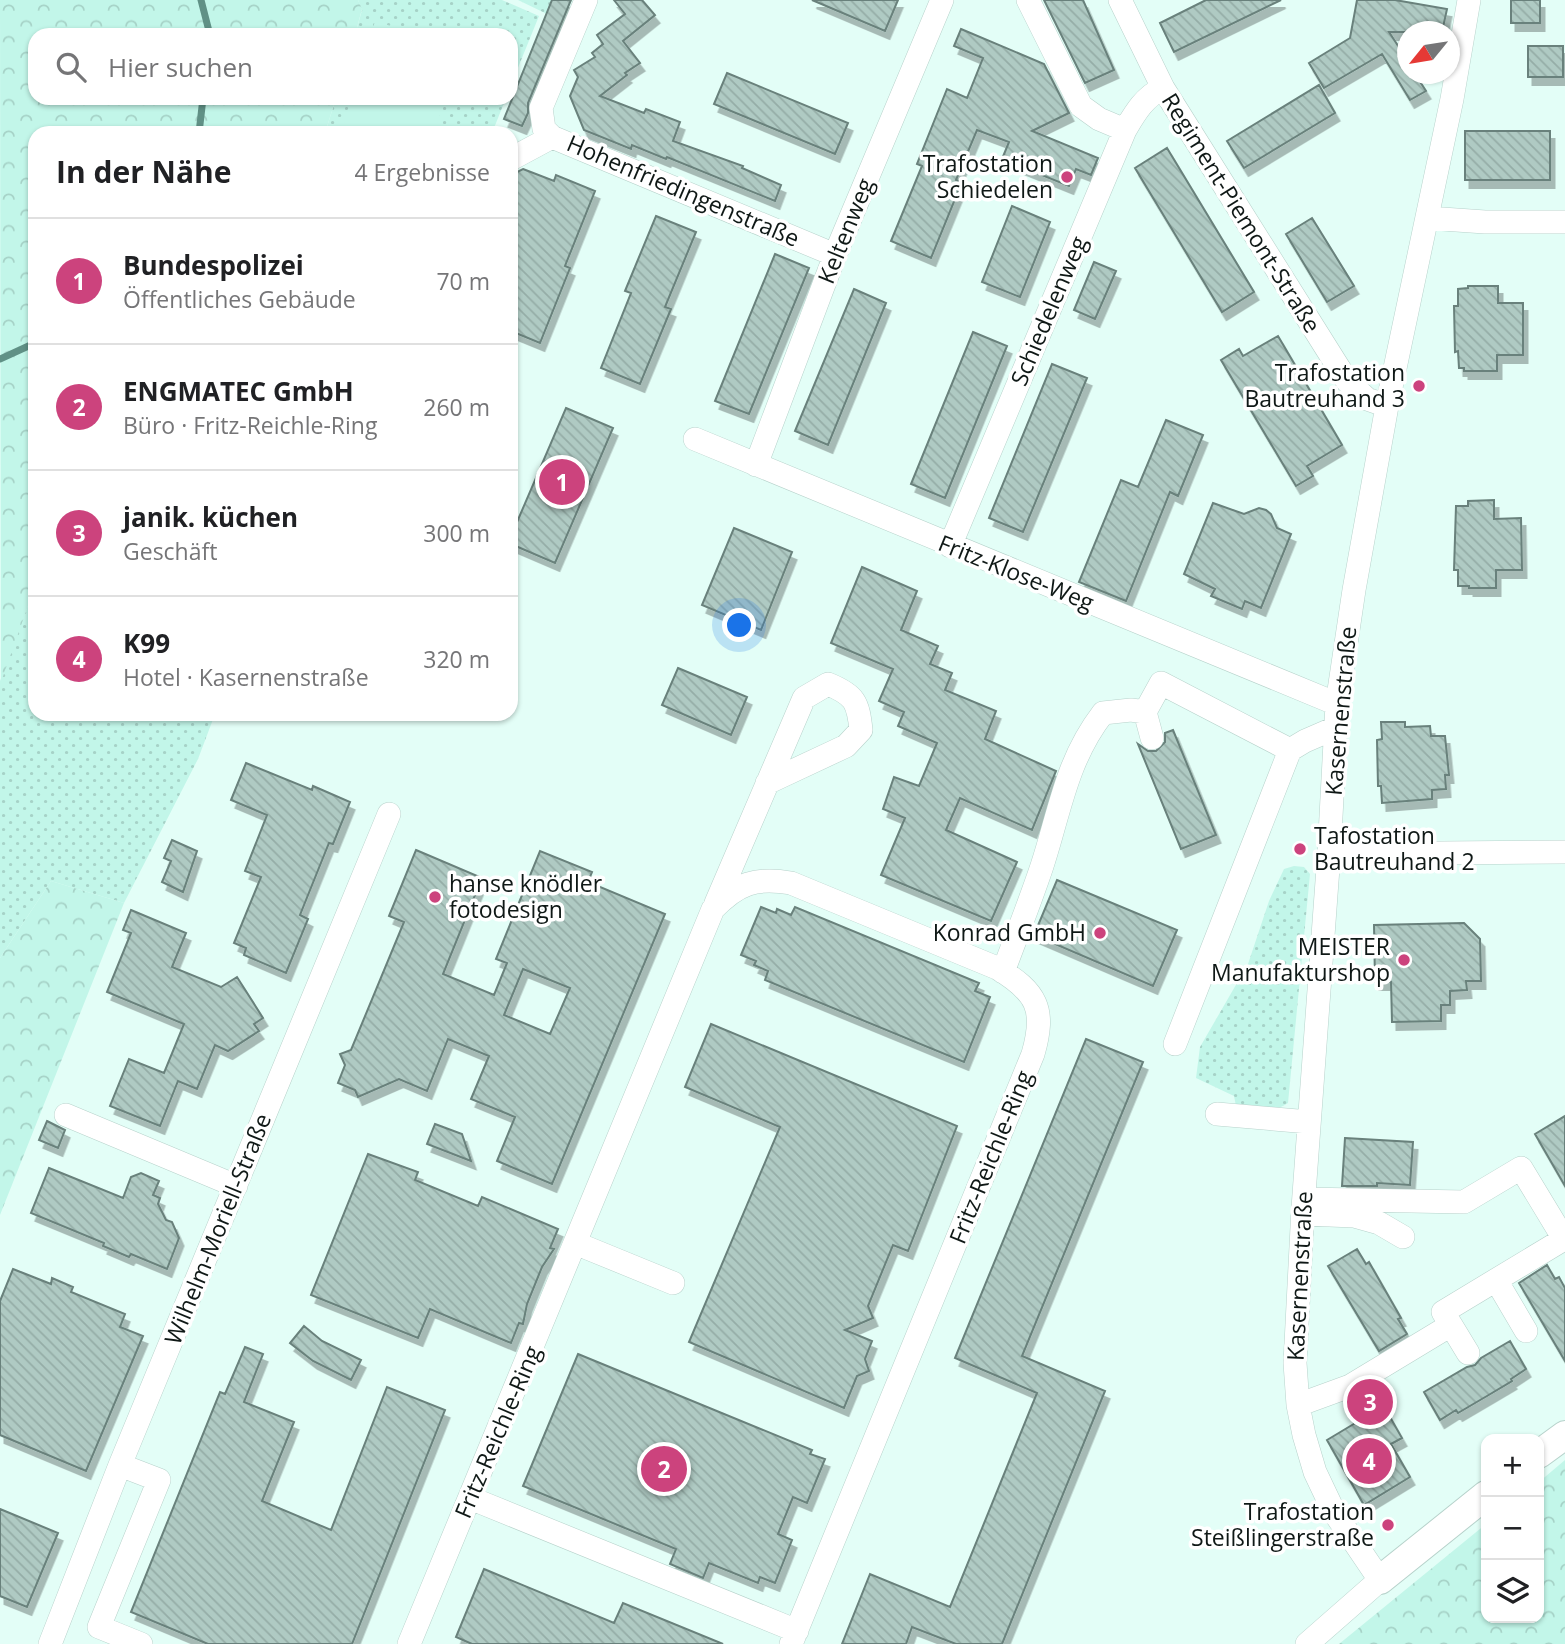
<!DOCTYPE html>
<html lang="de">
<head>
<meta charset="utf-8">
<style>
	body { margin:0; font-family:"Open Sans",sans-serif; background:#f2f2f2; color:#202124 }
	.controls { position:absolute; right:21px; bottom:21px; display:grid; overflow:hidden; border-radius:14px; box-shadow:0 2px 5px #0004 }
	.controls button { width:63px; height:63px; display:grid; place-items:center; padding:0; border:0; border-bottom:2px solid #e0e0e0; background:#fff; color:#202124; font:35px sans-serif }
	.compass { position:absolute; left:1397px; top:21px; width:63px; height:63px; border-radius:50%; background:#fff; box-shadow:0 2px 5px #0004; rotate:240deg }
	.you { position:absolute; left:740px; top:626px; width:24px; height:24px; margin:-18px; border:5px solid #fff; border-radius:50%; background:#1a73e8; box-shadow:0 0 0 10px #1a73e833 }
	.badge { display:grid; place-items:center; width:46px; height:46px; border-radius:50%; background:#cc437d; color:#fff; font-size:23px; font-weight:700 }
	.pin { position:absolute; translate:-50% -50%; border:4px solid #fff; box-shadow:0 2px 7px #0006 }
	.list { margin:0; padding:0; list-style:none }
	h2 { display:flex; justify-content:space-between; align-items:center; height:91px; margin:0; padding:0 28px; font-size:30px }
	h2 small { font-size:23px; font-weight:400; color:#757577 }
	.list li { display:grid; grid-template-columns:46px 1fr auto; gap:21px; align-items:center; box-sizing:border-box; height:126px; padding:0 28px; border-top:2px solid #e0e0e0 }
	.list b { display:block; font-size:26px; white-space:nowrap }
	.list p { margin:0; font-size:23px; white-space:nowrap; color:#757577 }
	.list em { font-size:23px; font-style:normal; color:#757577 }
	.icon { flex:none; width:38px; height:38px; fill:none; stroke:currentColor; stroke-width:2; stroke-linecap:round; stroke-linejoin:round }
	.map { position:relative; flex:none; width:1565px; height:1644px; overflow:hidden }
	.search { position:absolute; background:#fff; box-shadow:0 2px 5px #0004; left:28px; top:28px; width:490px; height:77px; display:flex; align-items:center; gap:18px; box-sizing:border-box; padding:0 24px; border-radius:21px; color:#757577; font-size:26px }
	.panel { position:absolute; background:#fff; box-shadow:0 2px 5px #0004; left:28px; top:126px; width:490px; height:595px; border-radius:21px }
	.map>svg:first-child { display:block }
	.grass { fill:url(#grass-dots) }
	.forest { fill:url(#forest-crowns) }
	.garden { fill:#c2f6e9 }
	.lines { fill:none; stroke-linecap:round; stroke-linejoin:round }
	.stream { stroke:#609186; stroke-width:7 }
	.building { fill:url(#building-back-hatch); stroke:#69817b; stroke-width:2; fill-rule:evenodd; filter:url(#shadow) }
	.minor-casing { stroke:#b7d2cb; stroke-width:24 }
	.major-casing { stroke:#b7d2cb; stroke-width:30 }
	.minor { stroke:#fff; stroke-width:23 }
	.major { stroke:#fff; stroke-width:28 }
	.poi-dot { fill:#cc437d; stroke:#fff; stroke-width:2.5 }
	.labels { text-anchor:middle; stroke-width:7; stroke-linejoin:round; paint-order:stroke }
	.poi-label { font-size:23px; fill:#0f1816; stroke:#fff; text-anchor:end }
	.street-label { font-size:23px; fill:#0f1816; stroke:#fff }
</style>
</head>
<body>
<div class="map">
<svg width="1565" height="1644" viewBox="0 0 1565 1644">
	<defs>
		<pattern id="grass-dots" width="8" height="8" patternUnits="userSpaceOnUse" patternTransform="scale(1.75)"><rect width="8" height="8" fill="#c2f6e9"/><path d="M2 2h.1M6 6h.1" fill="none" stroke="#a6d2c7" stroke-width="1.8" stroke-linecap="round"/></pattern>
		<pattern id="forest-crowns" width="20" height="18" patternUnits="userSpaceOnUse" patternTransform="scale(1.75)"><rect width="20" height="18" fill="#c2f6e9"/><path d="M2 6a3 3 0 1 1 6 0M12 15a3 3 0 1 1 6 0" fill="none" stroke="#a6d2c7"/></pattern>
		<pattern id="building-back-hatch" width="6" height="6" patternUnits="userSpaceOnUse" patternTransform="scale(1.75)"><rect width="6" height="6" fill="#afcac3"/><path d="M-1 5l2 2M0 0l6 6M5-1l2 2" fill="none" stroke="#95ada7"/></pattern>
		<filter id="shadow"><feDropShadow dx="4.5" dy="8" stdDeviation="0" flood-color="#0004"/></filter>
	</defs>
	<rect width="100%" height="100%" fill="#e3fef7"/>
	<path class="grass" d="M358 0H502L539 16 511 85V35H355L362 10Z
		M518 0H552L547 14Z
		M336 98H506L492 133H325Z
		M35 586V714H215L198 759 124 903 51 881 0 958V681Z
		M1294 866 1304 867 1310 874 1288 1103C1274 1114 1252 1108 1236 1106L1234 1096 1196 1078 1200 1047 1248 964 1269 901 1284 869Z"/>
	<path class="forest" d="M0 0H358L362 9 355 35H35V98H336L325 133H35V586L1 682Z
		M51 881 124 903 0 1215V958Z
		M1565 1460V1644H1339L1486 1524V1618H1539V1482Z"/>
	<path class="garden" d="M375 21 419 35H371Z
		M351 98H445L434 133H341Z"/>
	<g class="lines">
		<path class="stream" d="M201 0 210 35
			M199 133 203 98
			M0 359 35 343"/>
	</g>
	<path class="building" d="M552 0H571L528 103V113L522 126 504 119Z
		M614 0H642L655 15 623 41 640 63 625 73 627 75 600 96 644 113 646 109 680 122 673 141 743 166 742 168 781 185 775 201 667 157 666 159 632 145 631 149 584 130 570 96 578 77 574 70 595 57 592 53 603 44 597 35 625 14Z
		M812 0H898L885 31Z
		M1044 0H1083L1114 70 1085 83Z
		M1206 0H1281L1174 52 1160 23Z
		M1357 0H1395L1447 9 1442 32H1389L1408 61V74H1415L1426 91 1410 100 1382 54 1324 88 1309 63 1350 38Z
		M1511 0H1540V23H1511Z
		M961 29 1044 64 1069 113 1032 131 1098 158 1091 175 1076 169 1069 186 1002 159 1009 142 977 130 956 180 962 182 931 258 891 241 922 166 917 164 947 89 967 98 983 58 954 46Z
		M1528 46H1563V77H1528Z
		M727 73 848 123 835 154 714 104Z
		M1319 85 1335 113 1244 168 1227 141Z
		M1465 131H1550V180H1465Z
		M1167 148 1254 292 1222 312 1135 168Z
		M523 169 554 181 556 175 595 191 565 266 570 268 540 343 511 331V175Z
		M1012 206 1050 222 1020 297 982 282Z
		M656 216 696 232 665 307 671 309 640 384 601 368 631 293 625 291Z
		M1312 218 1354 286 1327 302 1286 234Z
		M775 254 809 268 749 414 715 401Z
		M1094 262 1116 271 1095 319 1074 310Z
		M1468 286H1498V303H1523V355H1497V371H1464V368H1459L1458 351 1455 352 1454 306H1458V289L1468 288Z
		M854 289 886 303 828 445 795 431Z
		M973 332 1007 346 945 498 911 484Z
		M1278 336 1342 445 1307 466 1313 476 1296 486 1221 360 1239 349 1243 356Z
		M1052 364 1087 378 1023 532 989 518Z
		M566 408 613 428 555 563 511 544V536Z
		M1166 420 1203 435 1178 496 1170 492 1126 601 1079 582 1121 480 1138 487Z
		M1494 500V519L1521 518 1522 570H1496V588H1469V586H1458V570H1454L1456 506H1468V501Z
		M1213 503 1244 514 1259 508 1266 510 1271 514 1277 528 1291 534 1261 608 1245 601 1242 609 1211 596 1215 589 1184 574Z
		M734 528 792 552 761 630 702 605Z
		M862 567 917 591 901 630 938 646 930 664 952 673 945 690 996 711 985 739 1056 771 1032 830 960 798 946 830 1017 862 991 921 881 875 905 818 883 809 894 777 919 786 937 743 898 726 904 712 879 701 893 669 831 643Z
		M678 668 747 697 731 735 662 705Z
		M1381 722H1405V727L1430 726 1431 736H1445L1449 775H1445L1446 789 1432 790V799L1382 803 1381 786H1378L1377 740 1382 739Z
		M1173 730 1216 835 1181 849 1138 744 1148 751H1156L1165 742V733Z
		M246 763 312 790 313 786 350 802 333 844 329 843 300 915 308 919 286 973 244 955 246 948 234 943 261 877 245 871 267 815 231 800Z
		M172 840 197 851 183 892 162 882 171 861 164 858Z
		M416 850 482 878 443 974 494 995 507 963 496 959 540 851 592 872 588 882 665 914 552 1184 497 1161 515 1117 471 1099 489 1056 448 1039 427 1091 399 1079 358 1097 355 1090 338 1083 345 1065 340 1054 351 1050 404 922 389 916ZM523 969 570 988 550 1034 504 1015Z
		M1057 880 1177 930 1153 986 1034 935Z
		M761 907 776 913 777 909 791 915 795 907 979 983 975 991 990 997 964 1062 765 980 768 971 754 965 756 961 741 955Z
		M131 910 186 933 172 967 221 987 237 977 263 1018 254 1024 259 1031 228 1051 215 1045 197 1089 178 1081 160 1126 110 1106 129 1059 164 1073 184 1024 107 992 131 933 123 930Z
		M1464 923 1480 939 1481 981H1466L1467 990 1450 991V1005H1441V1021L1392 1022 1391 982H1375L1374 925Z
		M711 1024 957 1126 908 1251 893 1245 868 1306 873 1318 845 1330 872 1341 865 1359 869 1371 857 1376 844 1408 689 1342 780 1127 685 1087Z
		M1086 1039 1143 1062 1022 1356 1105 1391 1002 1644H956L912 1627 906 1644H842L870 1574 950 1607 1037 1393 955 1358Z
		M1565 1116V1186L1535 1134Z
		M47 1121 65 1130 58 1148 39 1140Z
		M435 1124 462 1134 471 1161 427 1144Z
		M1345 1138 1413 1142 1410 1185 1377 1183V1186H1342Z
		M368 1154 418 1172 415 1180 478 1206 482 1197 558 1229 550 1248 554 1249 542 1267 527 1304 523 1324 519 1323 511 1343 430 1309 418 1338 311 1295Z
		M49 1168 123 1198 131 1177 141 1173 159 1181 153 1195 160 1198 158 1204 166 1220 172 1222 179 1238 167 1269 131 1254 129 1257 103 1246 104 1243 31 1213Z
		M1357 1249 1366 1264 1369 1262 1401 1318 1398 1319 1407 1334 1379 1351 1328 1266Z
		M1547 1265 1555 1279 1559 1277 1565 1288V1361L1519 1283Z
		M13 1269 51 1284 52 1278 73 1287 71 1292 125 1314 120 1327 143 1336 86 1471 0 1435V1301Z
		M304 1326 322 1341 361 1360 351 1380 313 1361 290 1343Z
		M1510 1341 1526 1369 1511 1379 1512 1381 1487 1396 1458 1413 1456 1410 1440 1420 1424 1392 1467 1367 1475 1365 1481 1358Z
		M245 1347 263 1354 244 1402 294 1422 262 1501 331 1530 387 1387 445 1410 352 1644H208L131 1612 220 1392 225 1394Z
		M578 1354 812 1450 810 1454 825 1459 807 1503 793 1497 778 1534 792 1540 775 1583 760 1577 758 1583 709 1563 703 1578 670 1564 676 1549 523 1486Z
		M1374 1389 1402 1438 1391 1444 1410 1477 1364 1505 1327 1440 1357 1422 1347 1405Z
		M0 1509 58 1533 27 1607 0 1596Z
		M484 1569 614 1623 623 1603 723 1644H472L456 1637Z"/>
	<g class="lines">
		<g class="minor-casing">
			<path id="minor" d="M586 0 541 108 544 129 552 137 835 255
				M1028 0 1081 106 1099 119 1125 130
				M1120 0 1163 88 1347 381 1367 399 1387 406
				M511 159 552 137
				M1428 218 1485 222H1565
				M695 439 1337 704
				M756 465 835 255 942 0
				M950 546 1125 130C1135 113 1144 97 1163 88
				M1152 738 1145 712 1161 683 1290 750
				M1329 854 1565 852
				M716 903 804 698 828 684C855 695 858 702 861 730L846 746 767 783
				M1003 972C1016 937 1030 902 1042 866 1060 811 1066 761 1103 713L1131 710 1145 712
				M1175 1044 1290 750 1305 741 1335 728
				M1217 1114 1309 1122
				M66 1115 236 1186
				M1304 1199 1464 1202 1521 1168 1564 1239
				M1305 1214 1354 1216 1379 1223 1403 1237
				M575 1243 673 1283
				M1496 1280 1526 1331
				M1451 1325 1468 1353
				M1298 1405 1350 1386 1451 1325 1443 1312 1564 1239 1565 1240
				M120 1465 159 1480 99 1627 141 1644
				M470 1498 797 1631
				M50 1644 120 1465 389 814
				M409 1644 713 909C738 883 756 877 791 883L997 968C1037 992 1046 1009 1033 1054L791 1644
				M1307 1644 1380 1580 1334 1512 1315 1472 1304 1435 1298 1405 1295 1363 1303 1208 1329 854 1337 704 1354 590 1387 406 1452 99 1469 0"/>
		</g>
		<g class="major-casing">
			<path id="major" d="M1539 1454 1565 1435
				M1380 1580 1486 1495"/>
		</g>
		<use href="#minor" class="minor"/>
		<use href="#major" class="major"/>
	</g>
	<g class="poi-dot">
		<circle cx="1067" cy="177" r="7"/>
		<circle cx="1419" cy="386" r="7"/>
		<circle cx="1300" cy="849" r="7"/>
		<circle cx="435" cy="897" r="7"/>
		<circle cx="1100" cy="933" r="7"/>
		<circle cx="1404" cy="960" r="7"/>
		<circle cx="1388" cy="1525" r="7"/>
	</g>
	<g class="labels">
		<g class="poi-label">
			<text x="1053" y="172">Trafostation<tspan x="1053" dy="26">Schiedelen</tspan></text>
			<text x="1405" y="381">Trafostation<tspan x="1405" dy="26">Bautreuhand 3</tspan></text>
			<text x="1314" y="844" text-anchor="start">Tafostation<tspan x="1314" dy="26">Bautreuhand 2</tspan></text>
			<text x="449" y="892" text-anchor="start">hanse knödler<tspan x="449" dy="26">fotodesign</tspan></text>
			<text x="1086" y="941">Konrad GmbH</text>
			<text x="1390" y="955">MEISTER<tspan x="1390" dy="26">Manufakturshop</tspan></text>
			<text x="1374" y="1520">Trafostation<tspan x="1374" dy="26">Steißlingerstraße</tspan></text>
		</g>
		<g class="street-label">
			<text transform="translate(683 191) rotate(23)" y="8">Hohenfriedingenstraße</text>
			<text transform="translate(1241 213) rotate(58)" y="8">Regiment-Piemont-Straße</text>
			<text transform="translate(846 231) rotate(-68)" y="8">Keltenweg</text>
			<text transform="translate(1049 311) rotate(-67)" y="8">Schiedelenweg</text>
			<text transform="translate(1016 573) rotate(22)" y="8">Fritz-Klose-Weg</text>
			<text transform="translate(1341 711) rotate(-85)" y="8">Kasernenstraße</text>
			<text transform="translate(991 1157) rotate(-68)" y="8">Fritz-Reichle-Ring</text>
			<text transform="translate(218 1229) rotate(-68)" y="8">Wilhelm-Moriell-Straße</text>
			<text transform="translate(1300 1276) rotate(-87)" y="8">Kasernenstraße</text>
			<text transform="translate(498 1432) rotate(-67)" y="8">Fritz-Reichle-Ring</text>
		</g>
	</g>
</svg>
<div class="controls">
<button>+</button>
<button>−</button>
<button><svg class="icon" aria-label="layers" viewBox="0 0 24 24"><path d="M12 4l9 5-9 5-9-5zM3 14l9 5 9-5"/></svg></button>
</div>
<svg class="compass" viewBox="-18 -18 36 36"><path d="M0-13l5 13h-10z" fill="#e53935"/><path d="M0 13l5-13h-10z" fill="#757577"/></svg>
<div class="you"></div>
<div class="pin badge" style="left:562px;top:482px">1</div>
<div class="pin badge" style="left:664px;top:1469px">2</div>
<div class="pin badge" style="left:1370px;top:1402px">3</div>
<div class="pin badge" style="left:1369px;top:1461px">4</div>
<div class="search"><svg class="icon" aria-label="search" viewBox="0 0 24 24"><circle cx="10" cy="10" r="6"/><path d="M15 15l6 6"/></svg>Hier suchen</div>
<section class="panel">
<h2>In der Nähe<small>4 Ergebnisse</small></h2>
<ul class="list">
<li><span class="badge">1</span><div><b>Bundespolizei</b><p>Öffentliches Gebäude</p></div><em>70 m</em></li>
<li><span class="badge">2</span><div><b>ENGMATEC GmbH</b><p>Büro · Fritz-Reichle-Ring</p></div><em>260 m</em></li>
<li><span class="badge">3</span><div><b>janik. küchen</b><p>Geschäft</p></div><em>300 m</em></li>
<li><span class="badge">4</span><div><b>K99</b><p>Hotel · Kasernenstraße</p></div><em>320 m</em></li>
</ul>
</section>
</div>
</body>
</html>
